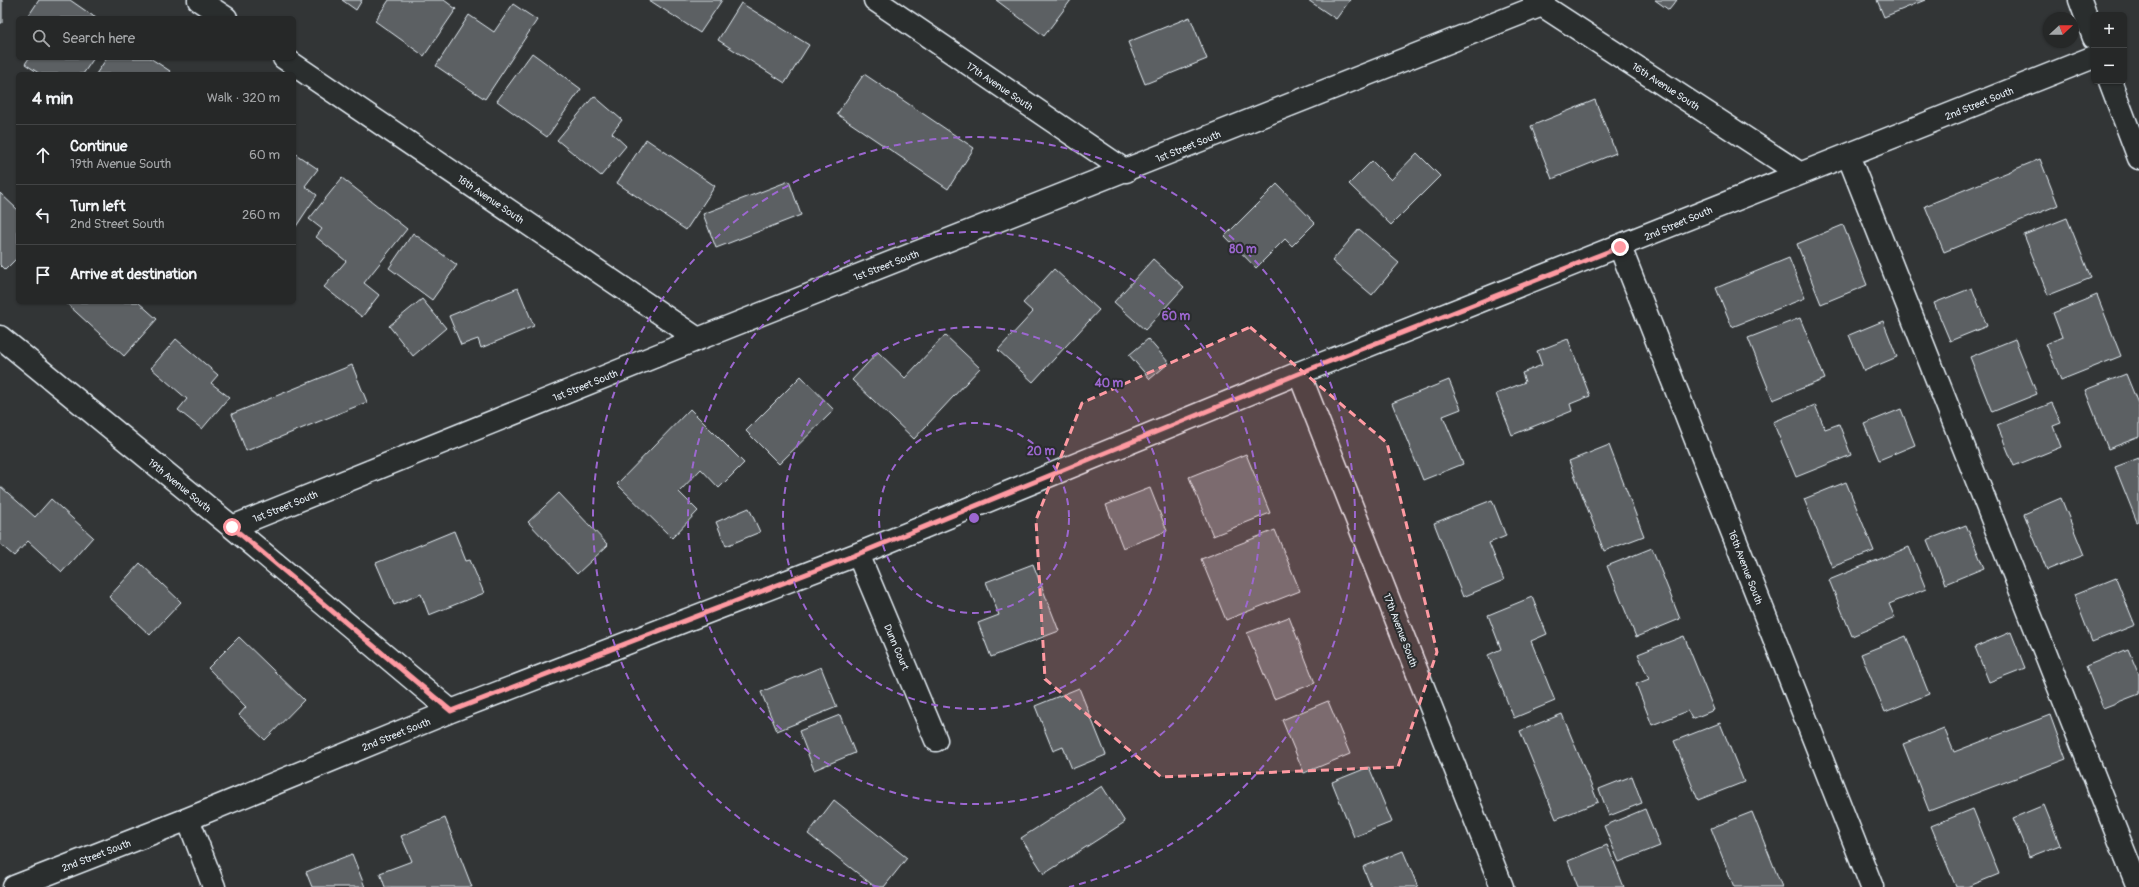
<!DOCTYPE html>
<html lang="en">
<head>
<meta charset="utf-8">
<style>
	body { margin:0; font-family:Pangolin,sans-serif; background:#323434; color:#f1f3f6 }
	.controls { position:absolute; right:12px; top:12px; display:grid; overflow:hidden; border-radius:6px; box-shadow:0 1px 3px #0004 }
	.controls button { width:36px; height:36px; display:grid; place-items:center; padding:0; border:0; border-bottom:1px solid #424445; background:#262828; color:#f1f3f6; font:20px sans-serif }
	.compass { position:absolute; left:2043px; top:12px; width:36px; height:36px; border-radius:50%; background:#262828; box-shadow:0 1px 3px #0004; rotate:68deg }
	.stop { position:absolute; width:12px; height:12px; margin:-9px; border:3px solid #ff9aa2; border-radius:50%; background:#fff }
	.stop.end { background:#ff9aa2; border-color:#fff; box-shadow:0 1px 4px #0008 }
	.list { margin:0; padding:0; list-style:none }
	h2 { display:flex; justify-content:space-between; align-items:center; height:52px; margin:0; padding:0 16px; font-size:17px }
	h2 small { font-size:13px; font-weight:400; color:#a4a6a8 }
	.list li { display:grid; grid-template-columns:26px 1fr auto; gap:12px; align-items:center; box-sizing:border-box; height:60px; padding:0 16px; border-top:1px solid #424445 }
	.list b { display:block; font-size:15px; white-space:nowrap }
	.list p { margin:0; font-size:13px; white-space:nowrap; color:#a4a6a8 }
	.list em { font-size:13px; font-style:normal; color:#a4a6a8 }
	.icon { flex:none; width:22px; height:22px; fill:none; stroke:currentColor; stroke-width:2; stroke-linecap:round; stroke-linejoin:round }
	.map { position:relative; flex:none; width:2139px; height:887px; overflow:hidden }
	.search { position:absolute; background:#262828; box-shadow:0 1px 3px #0004; left:16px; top:16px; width:280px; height:44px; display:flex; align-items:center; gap:10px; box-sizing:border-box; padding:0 14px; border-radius:6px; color:#a4a6a8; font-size:15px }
	.panel { position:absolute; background:#262828; box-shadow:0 1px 3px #0004; left:16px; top:72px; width:280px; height:232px; border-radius:6px }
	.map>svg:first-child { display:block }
	.building { fill:#5c6063; stroke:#e8f1f8 }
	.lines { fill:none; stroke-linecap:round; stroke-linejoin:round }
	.minor-casing { stroke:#e8f1f8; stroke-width:25 }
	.minor { stroke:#2a2d2e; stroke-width:22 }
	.route { stroke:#ff9aa2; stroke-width:5 }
	.marked { fill:#ff9aa2; fill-opacity:0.2; stroke:#ff9aa2; stroke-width:3; stroke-dasharray:8 5; stroke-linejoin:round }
	.ring { fill:none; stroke:#9c67d0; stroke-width:2; stroke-dasharray:7 5 }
	.labels { text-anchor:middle; stroke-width:4; stroke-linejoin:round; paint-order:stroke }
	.street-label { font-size:10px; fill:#e8f1f8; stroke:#2a2d2e }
	.centre { fill:#9c67d0; stroke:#2a2d2e; stroke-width:2 }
	.ring-label { font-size:12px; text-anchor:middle; font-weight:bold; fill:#9c67d0; stroke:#2a2d2e; stroke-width:4; stroke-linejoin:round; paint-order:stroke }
</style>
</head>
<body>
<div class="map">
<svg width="2139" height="887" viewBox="0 0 2139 887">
	<rect width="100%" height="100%" fill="#323536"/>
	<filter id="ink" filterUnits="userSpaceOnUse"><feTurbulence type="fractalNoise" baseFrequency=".025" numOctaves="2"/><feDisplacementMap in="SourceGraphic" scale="8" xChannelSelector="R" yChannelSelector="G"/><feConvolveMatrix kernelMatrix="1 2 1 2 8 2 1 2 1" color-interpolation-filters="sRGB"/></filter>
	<g filter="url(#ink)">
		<path class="building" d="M0 0H2V23H0Z
			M39 0H70L96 18H27Z
			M342 0H362L356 10Z
			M389 0H444L456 9 424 56 375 21Z
			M649 0H722L700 33Z
			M996 0H1071L1044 36Z
			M1308 0H1350L1336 19Z
			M1655 0H1677L1669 10Z
			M1877 0H1925L1884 17Z
			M741 3 809 45 785 83 718 40Z
			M513 4 537 20 485 99 436 66 469 15 494 32Z
			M1190 17 1207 59 1145 84 1128 42Z
			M532 53 581 89 547 137 497 101Z
			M29 58H94L83 74H40L25 64Z
			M107 58H150L170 71 168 74H96Z
			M864 74 974 148 948 189 837 114Z
			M594 96 622 120 612 133 626 146 601 176 557 140Z
			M1595 100 1616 153 1552 179 1531 126Z
			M646 139 715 186 686 230 617 183Z
			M294 153 318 169 305 186 317 195 295 228Z
			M1417 153 1440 176 1391 225 1349 184 1372 161 1391 180Z
			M2040 159 2058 205 1944 252 1925 206Z
			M342 178 407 229 364 283 379 295 362 317 324 287 346 261 316 237 322 229 309 219Z
			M789 181 801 215 716 248 703 214Z
			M1277 184 1315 223 1292 246 1285 239 1256 268 1225 236Z
			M0 193 18 210V257L5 270 0 265Z
			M2067 218 2091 278 2048 295 2024 235Z
			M1843 225 1867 285 1821 304 1797 244Z
			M1359 229 1399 263 1372 295 1332 261Z
			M413 233 457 265 432 300 389 268Z
			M1789 258 1805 298 1732 327 1716 288Z
			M1153 259 1184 287 1145 330 1114 302Z
			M1054 269 1099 310 1033 382 998 350 1033 312 1023 303Z
			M518 288 534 326 481 348 478 339 461 345 449 316Z
			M1972 288 1987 326 1950 341 1934 303Z
			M2097 295 2121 356 2061 380 2046 344 2062 337 2053 313Z
			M422 299 446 328 413 356 389 326Z
			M65 302H138L157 319 124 356Z
			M1800 318 1825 379 1773 400 1748 338Z
			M1883 321 1897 357 1864 371 1849 335Z
			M945 335 980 368 914 439 852 380 878 352 905 378Z
			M176 339 218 375 211 383 229 397 202 429 178 410 187 399 151 368Z
			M1148 339 1169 363 1150 379 1129 355Z
			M1568 339 1590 396 1570 404 1572 411 1512 435 1496 394 1525 382 1522 373 1542 365 1537 351Z
			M2015 339 2037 394 1992 412 1970 357Z
			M352 365 367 402 246 451 232 414Z
			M2126 374 2139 406V437L2108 449 2085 390Z
			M801 376 834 410 779 464 746 431Z
			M1449 380 1461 409 1443 416 1463 464 1423 480 1392 403Z
			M2052 403 2061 423 2053 426 2061 447 2014 466 1997 425Z
			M1815 405 1825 429 1839 424 1851 455 1796 477 1773 422Z
			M690 409 744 463 719 488 701 469 679 492 698 511 672 538 617 484Z
			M1901 409 1915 445 1879 460 1864 424Z
			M1609 445 1644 536 1604 551 1569 461Z
			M1246 454 1270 513 1213 536 1189 477Z
			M2139 458V521L2137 522 2115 467Z
			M1846 482 1874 551 1832 567 1804 499Z
			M0 486 35 517 51 499 93 537 62 572 28 541 14 556 0 544Z
			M1150 488 1167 531 1123 548 1106 505Z
			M559 493 608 545 577 574 528 522Z
			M2061 498 2084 555 2047 570 2024 514Z
			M1492 500 1506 536 1489 543 1504 580 1463 597 1434 523Z
			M749 508 760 532 726 546 716 522Z
			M1966 525 1984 568 1945 584 1927 540Z
			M1275 530 1300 591 1226 620 1201 559Z
			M454 531 466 561 470 560 484 593 429 615 421 594 394 605 376 563Z
			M1909 547 1926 589 1889 604 1895 618 1852 636 1829 580Z
			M1652 548 1680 619 1636 637 1607 566Z
			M140 563 181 602 150 635 109 597Z
			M1033 564 1059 631 991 657 978 623 999 615 986 582Z
			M2116 578 2135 625 2092 642 2074 595Z
			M1532 597 1547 634 1531 641 1555 701 1514 718 1488 655 1501 649 1488 615Z
			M1289 617 1315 683 1274 699 1247 633Z
			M2011 632 2025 668 1989 682 1975 647Z
			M1684 636 1714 710 1692 719 1688 711 1652 725 1636 684 1649 679 1638 654Z
			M1906 636 1929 694 1885 712 1861 654Z
			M239 637 304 700 265 740 239 715 246 707 208 668Z
			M2128 649 2139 675V694L2103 708 2086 666Z
			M821 667 837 707 777 731 761 692Z
			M1079 688 1106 755 1072 769 1063 747 1053 751 1035 706Z
			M1328 701 1350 754 1304 773 1282 720Z
			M1562 714 1598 802 1556 819 1520 731Z
			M840 715 855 753 814 770 799 731Z
			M2050 715 2066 759 1929 811 1903 744 1944 728 1954 752Z
			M1720 723 1744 782 1698 800 1674 741Z
			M1369 767 1392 822 1354 837 1332 782Z
			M1632 776 1642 803 1609 816 1599 789Z
			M1102 786 1125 822 1044 874 1021 838Z
			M834 800 907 858 884 887H875L808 834Z
			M2044 805 2060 845 2029 857 2013 818Z
			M1645 809 1660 846 1619 862 1604 826Z
			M1973 809 1999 874 1967 887H1956L1931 826Z
			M1752 812 1782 887H1734L1711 828Z
			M445 818 472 887H385L380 873 412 861 401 836Z
			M1607 845 1624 887H1578L1568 861Z
			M1403 851 1418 887H1371L1363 867Z
			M352 854 365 887H312L306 872Z"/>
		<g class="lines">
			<g class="minor-casing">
				<path id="minor" d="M199 0 226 18
					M875 0 1126 171
					M1534 0 1799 173
					M2080 0 2094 38
					M284 58 698 339
					M2110 81 2139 158
					M1848 155 2138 887
					M1620 247 1872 887
					M0 337 232 527 451 711
					M1299 373 1502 887
					M232 527 698 339 1542 5
					M858 554 936 740
					M188 819 214 887
					M14 887 188 819 451 711 858 554 1299 373 2094 57"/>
			</g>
			<use href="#minor" class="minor"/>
		</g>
	</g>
	<g class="lines" filter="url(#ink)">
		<path class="route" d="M232 527 451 711 858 554 1300 373 1620 247"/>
	</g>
	<path class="marked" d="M1250 327 1387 443 1437 652 1398 767 1161 777 1045 679 1036 520 1082 403Z"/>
	<g class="ring">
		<circle cx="974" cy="518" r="95"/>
		<circle cx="974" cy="518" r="191"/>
		<circle cx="974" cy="518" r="286"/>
		<path d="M879 887A381 381 0 1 1 1069 887"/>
	</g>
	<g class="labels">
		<g class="street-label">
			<text transform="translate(1000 86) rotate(34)" y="4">17th Avenue South</text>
			<text transform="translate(1666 86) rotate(33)" y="4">16th Avenue South</text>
			<text transform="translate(1979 103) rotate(-22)" y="4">2nd Street South</text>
			<text transform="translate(1188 146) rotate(-22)" y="4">1st Street South</text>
			<text transform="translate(491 199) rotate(34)" y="4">18th Avenue South</text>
			<text transform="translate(1678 223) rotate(-23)" y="4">2nd Street South</text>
			<text transform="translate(886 265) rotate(-21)" y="4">1st Street South</text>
			<text transform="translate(585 385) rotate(-22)" y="4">1st Street South</text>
			<text transform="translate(180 485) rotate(39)" y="4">19th Avenue South</text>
			<text transform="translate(285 506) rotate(-22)" y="4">1st Street South</text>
			<text transform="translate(1746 567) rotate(69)" y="4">16th Avenue South</text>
			<text transform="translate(1401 630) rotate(69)" y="4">17th Avenue South</text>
			<text transform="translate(897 647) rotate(67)" y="4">Dunn Court</text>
			<text transform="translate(396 734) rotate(-22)" y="4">2nd Street South</text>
			<text transform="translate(96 855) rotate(-21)" y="4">2nd Street South</text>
		</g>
	</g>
	<circle cx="974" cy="518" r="6" class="centre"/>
	<g class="ring-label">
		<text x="1243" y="253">80 m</text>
		<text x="1176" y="320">60 m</text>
		<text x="1109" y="387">40 m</text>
		<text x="1041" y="455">20 m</text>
	</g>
</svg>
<div class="controls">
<button>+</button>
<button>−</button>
</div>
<svg class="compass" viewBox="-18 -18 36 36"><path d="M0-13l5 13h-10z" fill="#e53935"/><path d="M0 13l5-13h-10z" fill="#a4a6a8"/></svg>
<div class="stop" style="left:232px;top:527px"></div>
<div class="stop end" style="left:1620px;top:247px"></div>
<div class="search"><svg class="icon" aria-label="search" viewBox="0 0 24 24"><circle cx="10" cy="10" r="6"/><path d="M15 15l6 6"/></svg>Search here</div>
<section class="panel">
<h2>4 min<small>Walk · 320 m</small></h2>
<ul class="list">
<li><svg class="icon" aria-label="ahead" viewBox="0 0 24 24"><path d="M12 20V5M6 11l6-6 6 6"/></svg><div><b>Continue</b><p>19th Avenue South</p></div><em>60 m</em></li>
<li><svg class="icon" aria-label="left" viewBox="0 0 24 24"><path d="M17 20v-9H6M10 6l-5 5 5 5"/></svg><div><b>Turn left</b><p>2nd Street South</p></div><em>260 m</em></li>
<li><svg class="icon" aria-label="arrive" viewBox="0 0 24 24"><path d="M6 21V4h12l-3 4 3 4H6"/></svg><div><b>Arrive at destination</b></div></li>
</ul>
</section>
</div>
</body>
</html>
